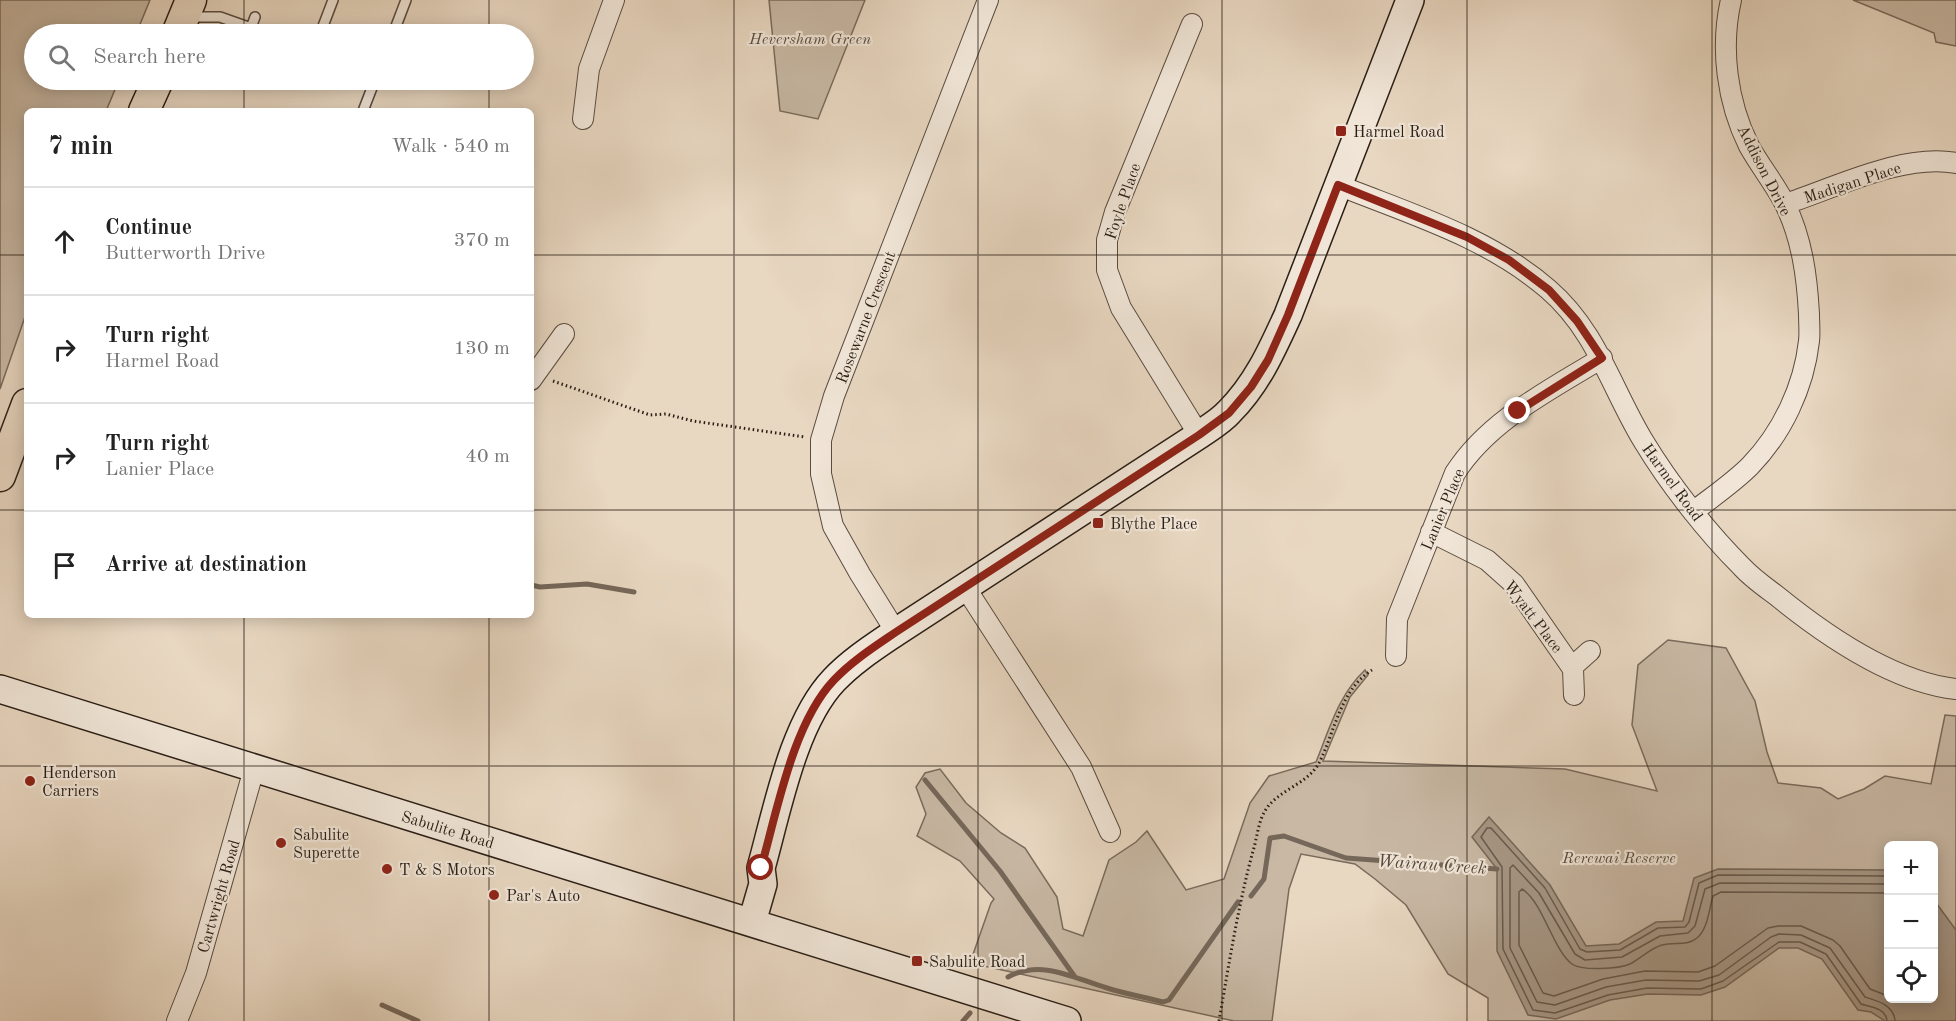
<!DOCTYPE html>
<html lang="en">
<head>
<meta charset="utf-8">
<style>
	body { margin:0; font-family:"Old Standard TT",serif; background:#f2f2f2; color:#222 }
	.controls { position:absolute; right:18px; bottom:18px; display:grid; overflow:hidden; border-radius:9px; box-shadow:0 3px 15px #0003 }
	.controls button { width:54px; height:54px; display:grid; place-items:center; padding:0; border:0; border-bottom:2px solid #e0e0e0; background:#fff; color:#222; font:30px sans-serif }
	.stop { position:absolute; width:18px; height:18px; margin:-14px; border:4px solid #8f2418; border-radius:50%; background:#fff }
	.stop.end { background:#8f2418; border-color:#fff; box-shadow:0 2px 6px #0008 }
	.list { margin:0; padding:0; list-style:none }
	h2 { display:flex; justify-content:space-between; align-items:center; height:78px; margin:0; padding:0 24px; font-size:26px }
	h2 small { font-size:20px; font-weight:400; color:#767676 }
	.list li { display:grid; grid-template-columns:39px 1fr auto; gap:18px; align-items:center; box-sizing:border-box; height:108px; padding:0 24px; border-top:2px solid #e0e0e0 }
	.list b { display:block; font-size:22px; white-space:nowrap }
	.list p { margin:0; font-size:20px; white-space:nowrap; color:#767676 }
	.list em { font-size:20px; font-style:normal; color:#767676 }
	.icon { flex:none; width:33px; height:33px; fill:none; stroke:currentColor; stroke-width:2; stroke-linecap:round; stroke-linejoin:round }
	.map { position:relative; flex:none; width:1956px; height:1021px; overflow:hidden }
	.search { position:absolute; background:#fff; box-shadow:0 3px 15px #0003; left:24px; top:24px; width:510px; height:66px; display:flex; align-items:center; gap:15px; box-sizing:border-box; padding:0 21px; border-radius:33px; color:#767676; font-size:22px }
	.panel { position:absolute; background:#fff; box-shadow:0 3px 15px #0003; left:24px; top:108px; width:510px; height:510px; border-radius:9px }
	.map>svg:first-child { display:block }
	.green { fill:#c8b8a4; stroke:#796b5c; stroke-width:1.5; fill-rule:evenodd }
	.water { fill:#a79887; stroke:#756759; stroke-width:1.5 }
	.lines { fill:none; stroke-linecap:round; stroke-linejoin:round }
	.shore { stroke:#685b4e; stroke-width:1.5 }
	.stream { stroke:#756759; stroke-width:5 }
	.lane-casing { stroke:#5a4c40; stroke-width:12 }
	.street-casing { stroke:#5a4c40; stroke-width:22 }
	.secondary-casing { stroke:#2a1e15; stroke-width:30 }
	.primary-casing { stroke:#2a1e15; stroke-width:33 }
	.path { stroke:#2a1e15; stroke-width:3; stroke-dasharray:1.5 3; stroke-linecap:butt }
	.lane { stroke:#f0e5d7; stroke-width:9 }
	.street { stroke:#f0e5d7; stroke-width:20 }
	.secondary { stroke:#f0e5d7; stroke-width:27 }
	.primary { stroke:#e8d7c1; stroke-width:30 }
	.route { stroke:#8f2418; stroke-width:8 }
	.grid { fill:none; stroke:#2a1e15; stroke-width:1.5; stroke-opacity:0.55 }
	.poi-dot { fill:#8f2418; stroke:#f0e5d7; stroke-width:2 }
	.labels { text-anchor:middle; stroke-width:4.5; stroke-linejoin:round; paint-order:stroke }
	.park-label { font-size:16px; font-style:italic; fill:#594c40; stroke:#f0e5d7 }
	.poi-label { font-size:16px; fill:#2a1e15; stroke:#f0e5d7; text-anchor:start }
	.street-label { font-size:16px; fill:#2a1e15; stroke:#f0e5d7 }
	.water-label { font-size:18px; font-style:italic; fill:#56493d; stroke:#f0e5d7 }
</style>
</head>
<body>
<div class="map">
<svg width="1956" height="1021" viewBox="0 0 1956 1021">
	<rect width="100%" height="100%" fill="#e8d7c1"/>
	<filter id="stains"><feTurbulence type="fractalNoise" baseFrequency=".00333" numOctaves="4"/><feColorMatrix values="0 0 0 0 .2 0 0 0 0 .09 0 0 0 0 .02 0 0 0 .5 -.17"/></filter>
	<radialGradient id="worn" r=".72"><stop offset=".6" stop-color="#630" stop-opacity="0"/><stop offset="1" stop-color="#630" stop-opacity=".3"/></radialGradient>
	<path class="green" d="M0 0H150L136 34H34V80H119L106 111H27V311L0 389Z
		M769 0H865L818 119 780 111Z
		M1853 0H1956V46L1936 42 1934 33Z
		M1668 640 1726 648 1755 701 1767 752 1778 783 1821 788 1838 799 1864 789 1885 776 1931 784 1945 715 1956 716V1021H1488V998L1448 974 1406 905 1375 879 1355 864 1301 854 1289 889 1272 1021H1234L970 963 991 903 994 899 960 861 917 836 926 814 916 787 925 773 940 769 966 803 1001 833 1025 848 1057 897 1063 929 1083 936 1109 860 1136 842 1147 831 1186 890 1224 879 1250 803 1269 776 1316 762C1329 730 1339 694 1365 670L1368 675 1350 697 1323 761 1565 769 1657 791 1632 725 1638 665ZM1888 846H1934V998H1888Z"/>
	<path class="water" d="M1489 817 1550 885 1586 946 1619 944 1656 922 1683 921 1694 878 1718 869 1888 870V998H1934V900L1956 930V1021H1885L1871 1012 1858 1010 1822 959 1798 948H1779L1725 987 1701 995 1648 994 1610 1000 1556 1019 1528 1015 1497 951V869L1472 837Z"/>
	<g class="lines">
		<path class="shore" d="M1888 884 1720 883 1705 889 1695 926 1688 933 1660 936 1622 957 1585 960 1575 954 1539 893 1513 865 1510 868V948L1537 1002 1555 1005 1606 987 1646 980 1699 981 1719 975 1771 937 1779 934 1801 935 1830 948 1865 997C1878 1001 1894 1005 1895 1021
			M1888 893 1721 892 1713 896C1709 909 1708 929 1697 938 1686 947 1674 941 1662 945 1651 948 1641 958 1630 964 1619 969 1582 971 1572 964 1553 950 1543 902 1522 889L1519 892V945L1543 993 1554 996 1603 979 1645 971 1698 972 1715 966 1768 928 1778 926H1801L1833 940 1840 946 1870 989 1888 996
			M1887 1021C1886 1008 1871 1007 1861 1004L1826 954 1800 942H1779L1723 981 1701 989 1647 988 1608 995 1555 1013 1533 1010 1503 949 1502 867 1481 837 1487 828H1491L1545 888 1580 949 1587 952 1620 950 1658 928 1685 927 1689 922 1699 883 1718 875 1888 876"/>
		<path class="stream" d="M531 585 540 587 587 584 634 592
			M925 780 1000 871 1075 977
			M1251 896 1264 879 1270 838 1284 836 1346 858 1497 869
			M1008 977C1042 959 1073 978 1107 988 1126 994 1144 997 1163 1002L1169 1000 1238 902
			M382 1005 418 1021
			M963 1021 970 1013"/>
		<g class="lane-casing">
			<path id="lane" d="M189 17H220L251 28 255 17
				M320 34 333 0
				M393 34 406 0
				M363 111 375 80"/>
		</g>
		<g class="street-casing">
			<path id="street" d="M1192 24 1115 212 1107 240V270L1121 308 1199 435
				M583 119 589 69 614 0
				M1338 185C1410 214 1488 237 1548 289 1597 331 1612 390 1644 442 1670 485 1707 532 1742 567 1752 578 1765 587 1777 596 1825 635 1893 682 1956 689
				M1785 204C1835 188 1903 153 1956 163
				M531 380 564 334
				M1693 512C1712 497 1733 483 1750 466 1782 433 1804 387 1809 341 1810 333 1809 323 1809 314 1807 276 1802 239 1785 204 1775 184 1760 166 1749 146 1727 102 1720 48 1731 0
				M1431 532 1487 560 1514 584 1573 669 1574 695
				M965 587 1081 767 1110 832
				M896 632 860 574 833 526 821 474V440L834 396 988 0
				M1396 656 1397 619 1455 473C1489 420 1550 390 1602 358
				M1572 667 1590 651
				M177 1021 196 973 254 769"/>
		</g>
		<g class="secondary-casing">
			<path id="secondary" d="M0 689 1067 1021
				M752 922 763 884 761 868C777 811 793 723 834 680 852 661 874 647 896 632L1199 435C1209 428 1221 421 1229 412 1257 384 1272 350 1288 315L1410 0"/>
		</g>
		<g class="primary-casing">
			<path id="primary" d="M177 34 191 0
				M144 111 158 80
				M0 476 27 404"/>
		</g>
		<path class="path" d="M553 381 650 415 666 414 693 421 805 437
			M1219 1021C1229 964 1238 906 1253 851 1257 839 1258 822 1265 811 1277 790 1307 785 1319 763 1335 732 1340 690 1372 670"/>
		<use href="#lane" class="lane"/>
		<use href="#street" class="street"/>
		<use href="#secondary" class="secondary"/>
		<use href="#primary" class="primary"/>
	</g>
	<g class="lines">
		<path class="route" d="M761 868C777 811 793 723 834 680 852 661 874 647 896 632L1199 435 1229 413 1251 387 1268 360 1288 315 1338 185 1467 237 1509 260 1549 290 1577 321 1602 358 1518 411"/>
	</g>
	<path class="grid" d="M244 0V34M489 0V34M734 0V1021M978 0V1021M1222 0V1021M1467 0V1021M1712 0V1021M244 80V111M489 80V111M0 255H27M531 255H1956M0 510H27M531 510H1956M244 615V1021M489 615V1021M0 766H1956"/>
	<g class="poi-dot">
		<rect x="1335" y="125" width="12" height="12" rx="3"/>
		<rect x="1092" y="517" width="12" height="12" rx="3"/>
		<circle cx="30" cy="781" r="6"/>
		<circle cx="281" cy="843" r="6"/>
		<circle cx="387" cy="869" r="6"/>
		<circle cx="494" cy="895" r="6"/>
		<rect x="911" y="955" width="12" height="12" rx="3"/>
	</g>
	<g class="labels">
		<g class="park-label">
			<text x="810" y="44">Heversham Green</text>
			<text x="1619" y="863">Rerewai Reserve</text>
		</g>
		<g class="poi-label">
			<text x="1353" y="137">Harmel Road</text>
			<text x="1110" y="529">Blythe Place</text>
			<text x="42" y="778">Henderson<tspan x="42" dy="18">Carriers</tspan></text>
			<text x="293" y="840">Sabulite<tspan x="293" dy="18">Superette</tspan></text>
			<text x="399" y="875">T &amp; S Motors</text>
			<text x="506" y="901">Par's Auto</text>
			<text x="929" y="967">Sabulite Road</text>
		</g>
		<g class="street-label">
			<text transform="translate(1765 170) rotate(63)" y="6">Addison Drive</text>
			<text transform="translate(1852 182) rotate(-18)" y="6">Madigan Place</text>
			<text transform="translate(1122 201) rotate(-71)" y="6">Foyle Place</text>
			<text transform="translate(865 317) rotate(-69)" y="6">Rosewarne Crescent</text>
			<text transform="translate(1673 482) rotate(54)" y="6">Harmel Road</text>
			<text transform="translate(1442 509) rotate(-67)" y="6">Lanier Place</text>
			<text transform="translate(1534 616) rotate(53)" y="6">Wyatt Place</text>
			<text transform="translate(448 829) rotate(17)" y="6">Sabulite Road</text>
			<text transform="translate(218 896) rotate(-74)" y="6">Cartwright Road</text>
		</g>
		<g class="water-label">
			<text transform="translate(1432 864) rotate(4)" y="6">Wairau Creek</text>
		</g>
	</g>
	<rect width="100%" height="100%" filter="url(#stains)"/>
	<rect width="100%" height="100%" fill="url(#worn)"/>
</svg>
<div class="controls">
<button>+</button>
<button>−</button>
<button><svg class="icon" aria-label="locate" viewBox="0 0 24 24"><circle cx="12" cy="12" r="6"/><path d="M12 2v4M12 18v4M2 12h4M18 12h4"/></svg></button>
</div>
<div class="stop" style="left:761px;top:868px"></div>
<div class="stop end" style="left:1518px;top:411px"></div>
<div class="search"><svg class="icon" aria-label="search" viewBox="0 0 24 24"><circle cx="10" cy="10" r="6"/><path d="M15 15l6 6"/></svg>Search here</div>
<section class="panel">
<h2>7 min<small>Walk · 540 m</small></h2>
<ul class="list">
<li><svg class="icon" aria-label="ahead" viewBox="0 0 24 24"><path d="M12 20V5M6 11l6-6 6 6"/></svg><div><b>Continue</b><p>Butterworth Drive</p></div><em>370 m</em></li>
<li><svg class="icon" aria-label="right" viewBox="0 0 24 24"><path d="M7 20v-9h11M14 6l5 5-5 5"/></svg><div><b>Turn right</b><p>Harmel Road</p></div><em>130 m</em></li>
<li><svg class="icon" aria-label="right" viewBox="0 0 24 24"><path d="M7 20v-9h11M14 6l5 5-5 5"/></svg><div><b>Turn right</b><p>Lanier Place</p></div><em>40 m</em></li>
<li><svg class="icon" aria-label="arrive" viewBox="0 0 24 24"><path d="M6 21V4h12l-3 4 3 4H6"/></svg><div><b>Arrive at destination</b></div></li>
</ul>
</section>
</div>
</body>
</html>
